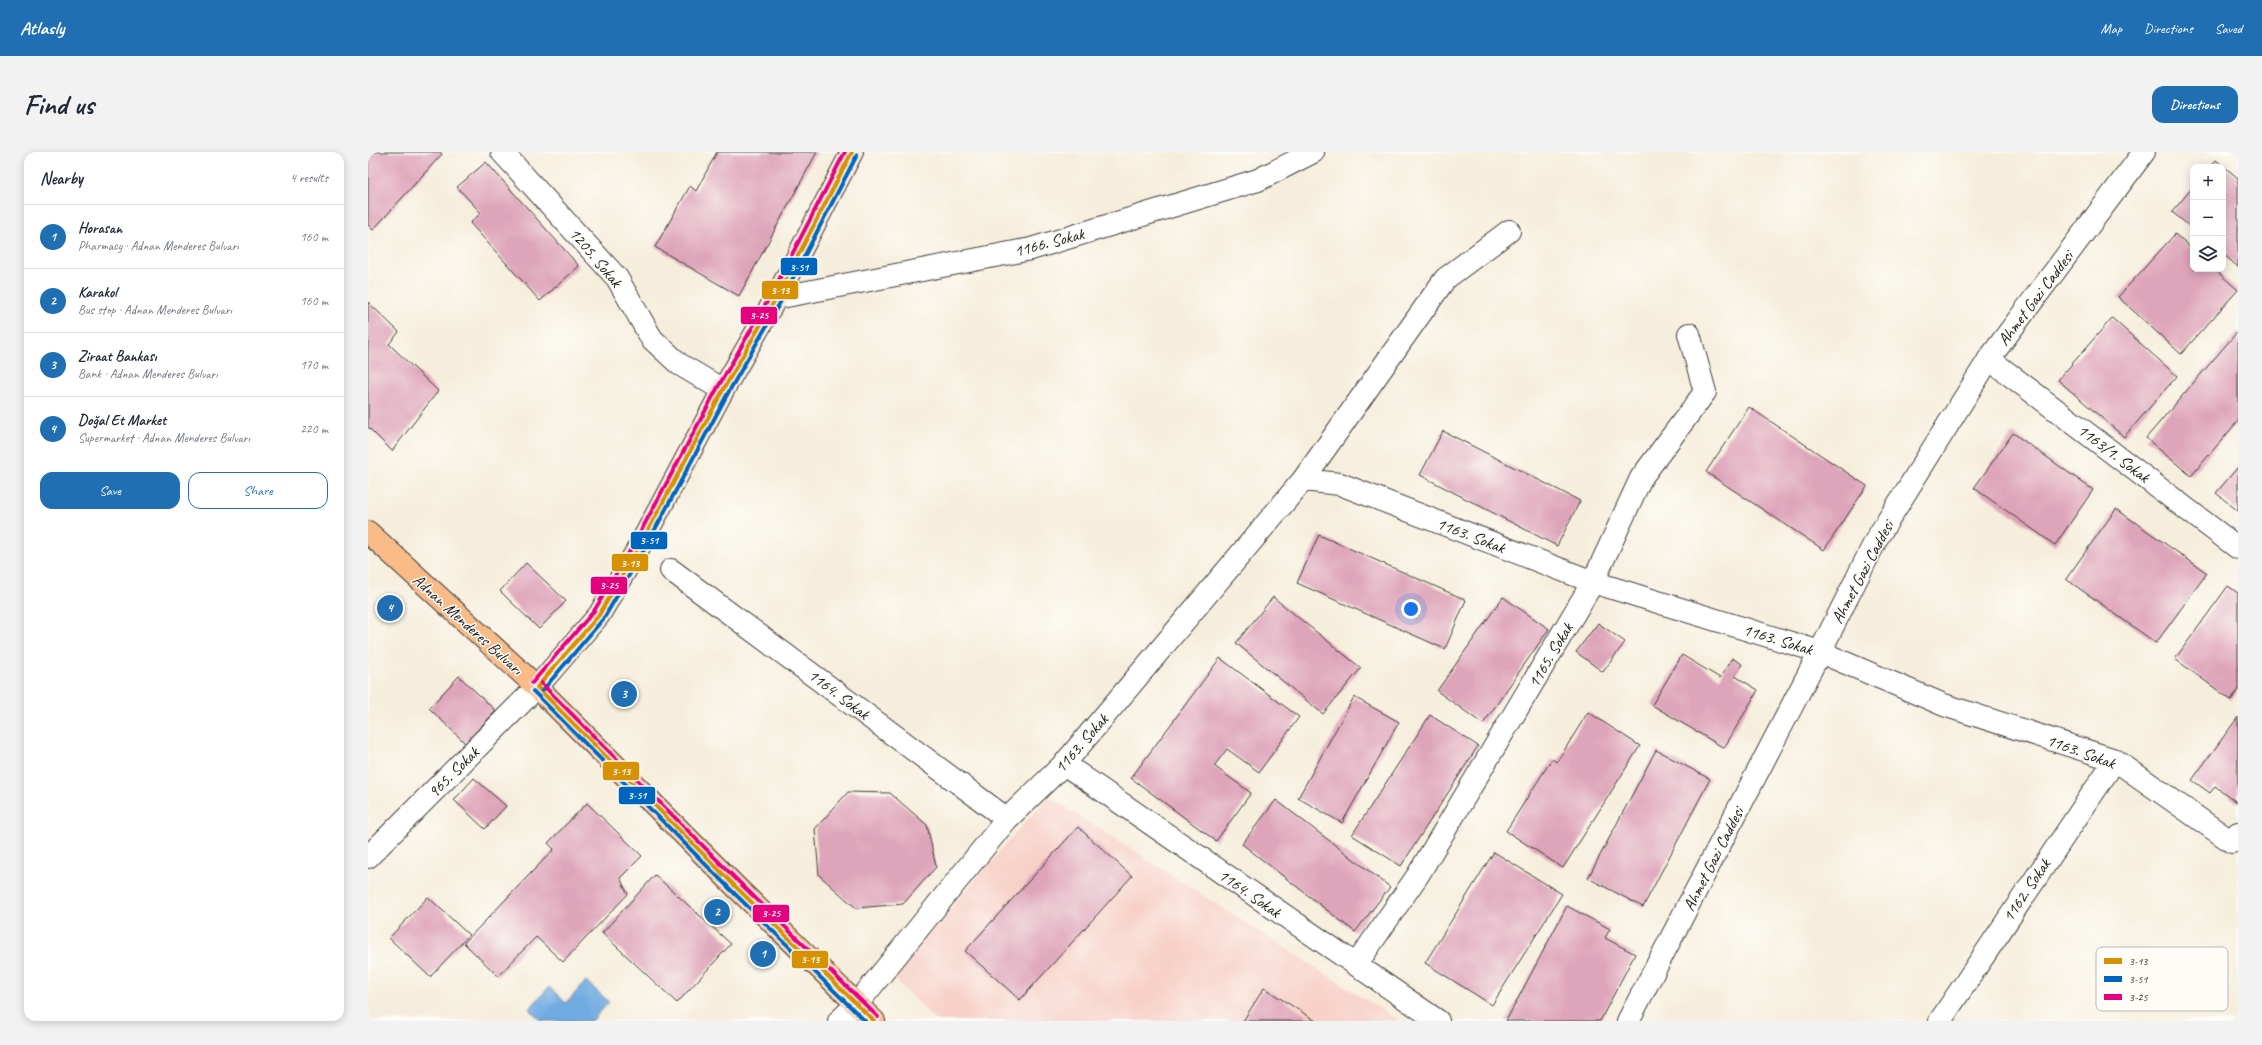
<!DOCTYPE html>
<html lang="en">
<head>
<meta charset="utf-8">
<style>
	body { margin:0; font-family:Caveat,sans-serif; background:#f2f2f3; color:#1f2937 }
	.controls { position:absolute; right:12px; top:12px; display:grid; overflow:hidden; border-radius:8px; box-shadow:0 2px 10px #0003 }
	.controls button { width:36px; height:36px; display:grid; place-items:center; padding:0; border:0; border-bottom:1px solid #e0e1e3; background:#fff; color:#1f2937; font:20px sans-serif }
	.you { position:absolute; left:1043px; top:457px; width:14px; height:14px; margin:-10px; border:3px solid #fff; border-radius:50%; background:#1a73e8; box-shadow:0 0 0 6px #1a73e833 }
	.badge { display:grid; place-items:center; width:26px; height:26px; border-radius:50%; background:#1f6fb2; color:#fff; font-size:13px; font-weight:700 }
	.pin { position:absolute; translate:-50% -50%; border:2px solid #fff; box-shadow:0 1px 4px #0006 }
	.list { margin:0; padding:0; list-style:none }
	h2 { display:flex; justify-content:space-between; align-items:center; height:52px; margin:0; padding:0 16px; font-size:17px }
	h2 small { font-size:13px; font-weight:400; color:#747a83 }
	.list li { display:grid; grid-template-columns:26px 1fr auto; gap:12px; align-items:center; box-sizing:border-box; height:64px; padding:0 16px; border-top:1px solid #e0e1e3 }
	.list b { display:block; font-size:15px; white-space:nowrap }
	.list p { margin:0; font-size:13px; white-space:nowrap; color:#747a83 }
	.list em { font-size:13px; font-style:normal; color:#747a83 }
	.actions { display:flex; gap:8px; padding:12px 16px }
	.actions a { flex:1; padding:9px 0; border:1px solid #1f6fb2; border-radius:12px; text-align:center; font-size:14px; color:#1f6fb2 }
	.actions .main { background:#1f6fb2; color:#fff }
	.icon { flex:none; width:22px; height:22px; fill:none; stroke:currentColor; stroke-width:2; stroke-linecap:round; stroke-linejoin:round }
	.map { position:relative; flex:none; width:1870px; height:869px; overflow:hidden; border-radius:12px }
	header { display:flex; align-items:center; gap:24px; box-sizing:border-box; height:56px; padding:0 20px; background:#1f6fb2; color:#fff }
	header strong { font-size:19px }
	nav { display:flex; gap:22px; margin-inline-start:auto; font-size:14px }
	.intro { display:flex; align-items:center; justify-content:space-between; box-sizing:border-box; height:96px; padding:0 24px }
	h1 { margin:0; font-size:28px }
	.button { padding:10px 18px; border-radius:12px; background:#1f6fb2; color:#fff; font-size:14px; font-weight:700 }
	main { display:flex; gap:24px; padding:0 24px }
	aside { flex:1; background:#fff; border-radius:12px; box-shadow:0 2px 10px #0003 }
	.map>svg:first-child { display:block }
	.built { fill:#f7d1c7 }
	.water { fill:#6fabe1; stroke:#46647e }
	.building { fill:#dea4b9 }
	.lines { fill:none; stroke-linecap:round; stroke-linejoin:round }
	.minor-casing { stroke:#3d3c39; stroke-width:24 }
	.tertiary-casing { stroke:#3d3c39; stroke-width:24 }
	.secondary-casing { stroke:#3d3c39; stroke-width:24 }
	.primary-casing { stroke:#3d3c39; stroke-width:24 }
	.minor { stroke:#fff; stroke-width:22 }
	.tertiary { stroke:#fff; stroke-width:22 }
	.secondary { stroke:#fde4d0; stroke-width:22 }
	.primary { stroke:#f9bc89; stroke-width:22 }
	.bus-1-casing { stroke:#fdfcf7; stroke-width:7 }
	.bus-2-casing { stroke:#fdfcf7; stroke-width:7 }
	.bus-3-casing { stroke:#fdfcf7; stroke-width:7 }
	.bus-1 { stroke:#d69104; stroke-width:4 }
	.bus-2 { stroke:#0065bd; stroke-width:4 }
	.bus-3 { stroke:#e5007d; stroke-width:4 }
	.labels { text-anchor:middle; stroke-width:3; stroke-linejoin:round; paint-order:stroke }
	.street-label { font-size:17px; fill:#1c1c1c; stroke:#fdfcf7 }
	.key { fill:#fdfcf7; stroke:#bab9b5; stroke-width:1 }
	.key-label { font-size:11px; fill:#1c1c1c }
	.line-badge { stroke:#fdfcf7; stroke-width:1.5 }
	.badge-label { font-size:11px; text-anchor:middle; font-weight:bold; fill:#fff }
</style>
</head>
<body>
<header>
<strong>Atlasly</strong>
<nav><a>Map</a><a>Directions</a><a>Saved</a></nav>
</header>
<div class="intro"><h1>Find us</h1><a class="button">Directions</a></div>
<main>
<aside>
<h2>Nearby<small>4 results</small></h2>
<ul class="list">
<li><span class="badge">1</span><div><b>Horasan</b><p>Pharmacy · Adnan Menderes Bulvarı</p></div><em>160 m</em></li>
<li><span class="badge">2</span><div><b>Karakol</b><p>Bus stop · Adnan Menderes Bulvarı</p></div><em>160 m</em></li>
<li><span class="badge">3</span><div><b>Ziraat Bankası</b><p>Bank · Adnan Menderes Bulvarı</p></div><em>170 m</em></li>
<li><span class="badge">4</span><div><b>Doğal Et Market</b><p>Supermarket · Adnan Menderes Bulvarı</p></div><em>220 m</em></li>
</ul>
<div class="actions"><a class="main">Save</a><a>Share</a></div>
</aside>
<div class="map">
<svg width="1870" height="869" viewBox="0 0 1870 869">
	<rect width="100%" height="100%" fill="#fdfcf7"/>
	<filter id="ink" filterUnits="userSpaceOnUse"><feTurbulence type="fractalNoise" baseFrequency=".025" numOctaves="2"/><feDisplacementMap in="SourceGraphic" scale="8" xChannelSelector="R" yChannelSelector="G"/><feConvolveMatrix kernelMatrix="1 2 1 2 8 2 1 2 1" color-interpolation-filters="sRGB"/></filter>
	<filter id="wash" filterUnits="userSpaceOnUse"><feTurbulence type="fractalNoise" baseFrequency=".012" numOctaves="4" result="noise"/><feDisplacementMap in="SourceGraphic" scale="16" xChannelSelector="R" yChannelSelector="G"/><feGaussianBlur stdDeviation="0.9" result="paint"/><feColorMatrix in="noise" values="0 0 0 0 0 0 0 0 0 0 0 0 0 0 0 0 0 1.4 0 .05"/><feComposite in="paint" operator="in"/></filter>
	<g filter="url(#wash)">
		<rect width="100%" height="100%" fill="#f6eedc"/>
		<path class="built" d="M680 644 1031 869H568L523 824Z"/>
		<path class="water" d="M218 829 241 850 224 869H174L161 857 181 835 198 851Z"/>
		<g id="blocks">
			<path class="building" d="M0 0H72L74 2 5 78 0 73Z
				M349 0H449L371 144 287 95 322 34 328 39Z
				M1848 8 1870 26V115L1855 102V15H1842Z
				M118 10 211 114 172 149 102 71 113 61 89 35Z
				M1825 35V77L1804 60Z
				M1807 82 1825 98V117H1846L1870 138 1813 202 1750 145Z
				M0 150 31 180 21 192 70 239 24 299 0 275Z
				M1744 166 1809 224 1756 285 1690 228Z
				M1870 179V269L1823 324 1778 286Z
				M1381 255 1499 334 1456 398 1338 320Z
				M1075 279 1212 349 1189 394 1052 323Z
				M1645 281 1725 338 1687 393 1606 336Z
				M1870 315V359L1848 341Z
				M1748 357 1839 421 1788 491 1698 427Z
				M951 383 1098 448 1077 497 929 431Z
				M158 411 198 449 171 477 132 439Z
				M1860 434 1870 441V538L1863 548 1807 507Z
				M905 445 993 516 955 562 868 491Z
				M1135 445 1181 477 1115 572 1069 539Z
				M1230 471 1257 490 1235 520 1208 500Z
				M1314 503 1352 526 1364 506 1374 512 1367 524 1390 538 1356 596 1284 553Z
				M852 506 931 565 891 620 859 597 846 614 883 641 848 689 763 626Z
				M91 524 128 559 97 591 61 556Z
				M986 545 1031 570 974 671 930 646Z
				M1220 560 1272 594 1195 716 1138 679 1184 607 1189 610Z
				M1062 563 1110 594 1033 714 984 683Z
				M1870 565V651L1847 634 1842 641 1824 628Z
				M1288 598 1342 627 1275 755 1220 726Z
				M106 626 138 654 117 677 86 648Z
				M480 640 522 641 559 673 568 715 535 752 488 756 451 723 447 677Z
				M908 648 1022 735 987 780 874 692Z
				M219 651 274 704 252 726 260 742 195 810 168 785 130 824 96 791 186 697 180 691Z
				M710 675 764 724 652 848 597 799Z
				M1126 700 1194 742 1124 853 1057 811Z
				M287 723 363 792 309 851 234 781Z
				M60 745 101 783 62 825 21 786Z
				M1199 754 1242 777 1237 786 1267 802 1232 869H1138Z
				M896 836 948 869H875Z"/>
		</g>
	</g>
	<g filter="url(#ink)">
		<use href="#blocks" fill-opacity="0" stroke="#3d3c39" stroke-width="1"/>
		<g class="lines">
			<g class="minor-casing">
				<path id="minor" d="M134 0 249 126 284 187 311 212 355 238
					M1621 207 1870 396
					M935 328 972 332 1225 430 1452 500 1576 553 1747 608 1864 690 1870 681
					M303 418 639 667
					M696 612 1070 869
					M0 705 169 535
					M988 813 1050 723 1225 430 1273 326 1337 240 1321 182
					M489 852 639 667 696 612 935 328 1077 127 1141 79
					M1572 869 1747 608"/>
			</g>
			<g class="tertiary-casing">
				<path id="tertiary" d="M408 146 663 97 890 28 945 0
					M471 869 489 852
					M1260 869 1452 500 1509 386 1621 207 1776 0"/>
			</g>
			<g class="secondary-casing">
				<path id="secondary" d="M169 535 231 463 271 395 355 238 408 146 484 0"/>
			</g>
			<g class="primary-casing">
				<path id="primary" d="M0 380 169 535 370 737 506 869"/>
			</g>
			<use href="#minor" class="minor"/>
			<use href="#tertiary" class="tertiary"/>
			<use href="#secondary" class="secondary"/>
			<use href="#primary" class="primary"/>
			<g class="bus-1-casing">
				<path id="bus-1" d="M169 535 231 463 271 395 355 238 408 146 484 0
					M169 535 370 737 506 869"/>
			</g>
			<g class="bus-2-casing">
				<path id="bus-2" d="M165 539 366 741 497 869
					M174 539 236 466 276 398 360 241 413 149 489 3"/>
			</g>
			<g class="bus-3-casing">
				<path id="bus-3" d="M164 531 226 459 266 392 350 235 403 143 477 0
					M173 531 374 733 510 865"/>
			</g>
			<use href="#bus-1" class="bus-1"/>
			<use href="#bus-2" class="bus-2"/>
			<use href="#bus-3" class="bus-3"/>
		</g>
	</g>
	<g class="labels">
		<g class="street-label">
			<text transform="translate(681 90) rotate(-15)" y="6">1166. Sokak</text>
			<text transform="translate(228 105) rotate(50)" y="6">1205. Sokak</text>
			<text transform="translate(1667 146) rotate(-53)" y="6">Ahmet Gazi Caddesi</text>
			<text transform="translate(1746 301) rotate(37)" y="6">1163/1. Sokak</text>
			<text transform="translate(1103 383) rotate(21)" y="6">1163. Sokak</text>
			<text transform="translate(1494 420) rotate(-62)" y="6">Ahmet Gazi Caddesi</text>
			<text transform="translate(100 472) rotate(42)" y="6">Adnan Menderes Bulvarı</text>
			<text transform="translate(1410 487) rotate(17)" y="6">1163. Sokak</text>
			<text transform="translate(1182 503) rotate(-59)" y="6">1165. Sokak</text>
			<text transform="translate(471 542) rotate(37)" y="6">1164. Sokak</text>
			<text transform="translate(713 591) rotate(-49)" y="6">1163. Sokak</text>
			<text transform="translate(1713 599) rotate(20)" y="6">1163. Sokak</text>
			<text transform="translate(85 620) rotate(-45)" y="6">965. Sokak</text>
			<text transform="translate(1345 707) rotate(-63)" y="6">Ahmet Gazi Caddesi</text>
			<text transform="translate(1658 738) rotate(-56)" y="6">1162. Sokak</text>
			<text transform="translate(882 741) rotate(35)" y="6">1164. Sokak</text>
		</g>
	</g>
	<rect x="1728" y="795" width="132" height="64" rx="6" class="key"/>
	<rect x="1736" y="806" width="18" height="6" fill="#d69104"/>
	<rect x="1736" y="824" width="18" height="6" fill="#0065bd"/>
	<rect x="1736" y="842" width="18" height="6" fill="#e5007d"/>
	<g class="key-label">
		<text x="1761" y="813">3-13</text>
		<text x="1761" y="831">3-51</text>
		<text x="1761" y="849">3-25</text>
	</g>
	<g class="line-badge">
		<rect x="412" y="105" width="38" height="19" rx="4" fill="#0065bd"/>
		<rect x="393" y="128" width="38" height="20" rx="4" fill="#d69104"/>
		<rect x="372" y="154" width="38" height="19" rx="4" fill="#e5007d"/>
		<rect x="262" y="379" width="38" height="19" rx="4" fill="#0065bd"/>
		<rect x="243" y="401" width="38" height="19" rx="4" fill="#d69104"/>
		<rect x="222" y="424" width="38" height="19" rx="4" fill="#e5007d"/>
		<rect x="234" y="609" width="38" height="20" rx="4" fill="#d69104"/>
		<rect x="250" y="634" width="38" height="19" rx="4" fill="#0065bd"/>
		<rect x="384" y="752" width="38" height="19" rx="4" fill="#e5007d"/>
		<rect x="423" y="798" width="38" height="19" rx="4" fill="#d69104"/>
	</g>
	<g class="badge-label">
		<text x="431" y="119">3-51</text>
		<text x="412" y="142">3-13</text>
		<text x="391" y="167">3-25</text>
		<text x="281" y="392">3-51</text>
		<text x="262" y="415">3-13</text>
		<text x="241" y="437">3-25</text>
		<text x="253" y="623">3-13</text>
		<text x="269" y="647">3-51</text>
		<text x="403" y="765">3-25</text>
		<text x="442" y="811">3-13</text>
	</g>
</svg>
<div class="controls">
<button>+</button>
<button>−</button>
<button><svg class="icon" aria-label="layers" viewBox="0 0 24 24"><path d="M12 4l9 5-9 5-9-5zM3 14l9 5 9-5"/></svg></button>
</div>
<div class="you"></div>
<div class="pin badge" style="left:395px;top:802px">1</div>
<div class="pin badge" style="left:349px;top:760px">2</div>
<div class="pin badge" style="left:256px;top:542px">3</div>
<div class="pin badge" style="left:22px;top:456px">4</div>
</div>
</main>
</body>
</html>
